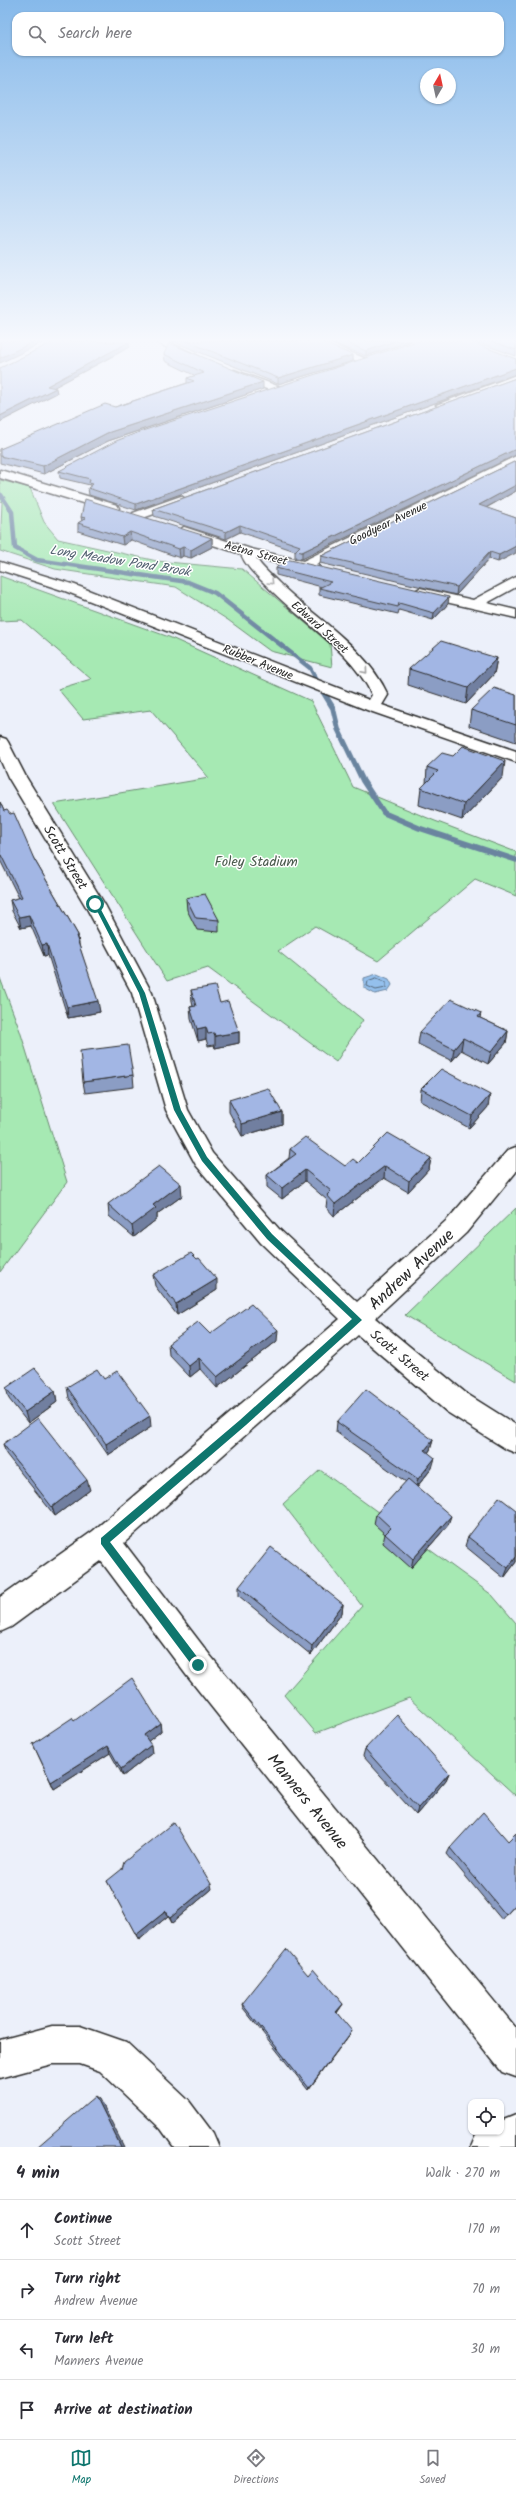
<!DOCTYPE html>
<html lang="en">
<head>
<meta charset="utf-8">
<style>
	body { margin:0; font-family:Kalam,sans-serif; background:#f7f7f7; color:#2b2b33 }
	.controls { position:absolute; right:12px; bottom:12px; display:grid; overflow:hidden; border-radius:8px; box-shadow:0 1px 3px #0004 }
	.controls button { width:36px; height:36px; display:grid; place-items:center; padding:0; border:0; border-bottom:1px solid #e1e1e2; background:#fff; color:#2b2b33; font:20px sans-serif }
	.compass { position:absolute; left:420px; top:68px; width:36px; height:36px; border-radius:50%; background:#fff; box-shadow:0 1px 3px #0004; rotate:9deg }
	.stop { position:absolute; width:12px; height:12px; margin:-9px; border:3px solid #0f766e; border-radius:50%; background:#fff }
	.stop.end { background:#0f766e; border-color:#fff; box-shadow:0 1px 4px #0008 }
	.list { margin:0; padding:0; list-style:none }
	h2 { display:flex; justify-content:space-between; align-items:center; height:52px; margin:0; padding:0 16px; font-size:17px }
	h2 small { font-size:13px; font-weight:400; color:#7c7c81 }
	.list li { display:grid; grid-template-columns:26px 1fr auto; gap:12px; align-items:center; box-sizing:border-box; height:60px; padding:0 16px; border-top:1px solid #e1e1e2 }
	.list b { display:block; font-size:15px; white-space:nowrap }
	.list p { margin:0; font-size:13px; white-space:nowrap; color:#7c7c81 }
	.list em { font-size:13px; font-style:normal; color:#7c7c81 }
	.icon { flex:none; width:22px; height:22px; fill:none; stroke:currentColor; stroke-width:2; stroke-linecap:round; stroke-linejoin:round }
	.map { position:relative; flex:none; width:516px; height:2147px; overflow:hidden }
	.search { position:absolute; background:#fff; box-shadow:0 1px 3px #0004; left:12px; right:12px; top:12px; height:44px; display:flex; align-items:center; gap:10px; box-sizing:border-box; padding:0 14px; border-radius:12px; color:#7c7c81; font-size:15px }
	.sheet { height:292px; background:#fff }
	nav { display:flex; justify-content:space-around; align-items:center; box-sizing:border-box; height:56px; border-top:1px solid #e1e1e2; background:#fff; font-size:11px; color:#7c7c81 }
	nav a { display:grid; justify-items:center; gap:2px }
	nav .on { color:#0f766e }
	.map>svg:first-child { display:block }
	.green { fill:#a6e9b3; stroke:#688a6f }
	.water { fill:#94c0ed; stroke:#6a849f }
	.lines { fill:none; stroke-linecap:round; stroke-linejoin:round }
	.shore { stroke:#556779; stroke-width:1 }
	.stream-far2 { stroke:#6a849f; stroke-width:3.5 }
	.stream-far1 { stroke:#6a849f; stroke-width:4.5 }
	.stream { stroke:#6a849f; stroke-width:5.5 }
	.minor-casing { stroke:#2b2b2b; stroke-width:3 }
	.minor { fill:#fff; fill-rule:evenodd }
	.wall { fill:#8b9dc4; stroke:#2b2b2b }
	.shaded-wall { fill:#717fa0; stroke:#2b2b2b }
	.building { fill:#a2b6e4; stroke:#2b2b2b }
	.oneway { stroke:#a0a0a0 }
	.route { fill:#0f766e }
	.labels { text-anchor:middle; stroke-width:3; stroke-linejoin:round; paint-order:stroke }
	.far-street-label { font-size:12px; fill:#2b2b2b; stroke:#fff }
	.far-water-label { font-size:13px; font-style:italic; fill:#505f6f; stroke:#fff }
	.street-label { font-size:14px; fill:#2b2b2b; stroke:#fff }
	.park-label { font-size:14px; fill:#4a5a4d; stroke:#fff }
	.near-street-label { font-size:17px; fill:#2b2b2b; stroke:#fff }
</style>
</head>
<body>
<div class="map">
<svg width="516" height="2147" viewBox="0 0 516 2147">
	<rect width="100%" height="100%" fill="#ecf0fa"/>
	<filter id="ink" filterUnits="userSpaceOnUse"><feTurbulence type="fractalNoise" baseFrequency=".025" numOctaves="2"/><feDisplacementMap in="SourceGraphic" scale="8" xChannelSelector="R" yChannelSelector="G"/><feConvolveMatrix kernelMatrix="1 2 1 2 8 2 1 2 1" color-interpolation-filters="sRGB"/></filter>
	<g filter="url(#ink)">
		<path class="green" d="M0 480 30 488 44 522 58 539 157 561 242 569 330 644 332 667 270 651 228 620 176 587 55 569 0 551 2 502 0 500Z
			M0 576 169 637 311 701 353 787 435 821 516 852V896L475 879 378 961 315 926 278 951 363 1020 336 1062 208 968 167 981 54 804 209 778 151 710 83 719 58 689 91 679 22 620 0 621Z
			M0 978 20 1031 67 1182 0 1272Z
			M516 1208V1381L405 1315Z
			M320 1470 492 1595 516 1623V1796L409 1698 316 1733 284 1695 362 1606 283 1504Z"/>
		<path class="water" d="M377 974 389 979 392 985 388 991 375 994 364 988V978Z"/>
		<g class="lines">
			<path class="shore" d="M377 978 386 982V988L376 990 367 986 368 981Z"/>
			<path class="stream-far2" d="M0 494 2 496"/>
			<path class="stream-far1" d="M1 495 12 512 15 548 37 560 188 582 215 593 310 668 323 691"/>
			<path class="stream" d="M322 690 333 708 338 729 363 781 384 813 419 828 516 860"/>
			<g class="minor-casing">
				<path id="minor" d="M153 341H167L200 357 191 359Z
					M308 341H323L371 361 362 363Z
					M234 370 280 387 281 389 276 392 272 391 230 375 229 373Z
					M516 375V382L445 407 441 408 436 405Z
					M516 456V465L316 564 321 568 319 571 314 572 256 558C261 567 272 576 279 583 316 619 366 647 388 695L382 705 516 751V762L367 710 65 591 0 570V562L75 585 369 700 372 695C353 652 299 620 266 585 257 576 246 567 241 554L179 534 178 531 184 527 251 549 303 561Z
					M0 470 117 505 119 508 117 511H109L0 478Z
					M181 496 187 500 185 503 137 520 131 516 133 513Z
					M516 577V587L487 603 516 610V618L415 595 413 592 420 588 473 600Z
					M0 737 6 739 8 742 26 777 105 905 152 993 188 1110 212 1153 279 1229 357 1302 448 1219 508 1150 516 1147V1172L466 1233 375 1318 467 1394 516 1425V1453L506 1449 447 1412 358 1335 124 1543 209 1654 516 2028V2077L502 2072 187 1676 101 1561 11 1627 0 1632V1597L93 1531 340 1319 261 1243 196 1165 166 1110 132 993 85 905 8 777 0 759Z
					M52 2026H80L126 2042 189 2101 213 2133 219 2147H174L161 2129 100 2071 80 2064H52L0 2078V2040Z
					M516 2115V2147H471L477 2133 501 2132V2121Z"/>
			</g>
			<use href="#minor" class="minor"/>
		</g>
		<path class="wall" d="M172 341H319L353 355V361L278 384Z
			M328 341H412L366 356Z
			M474 341H516V356Z
			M164 354 263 389 108 441 44 474 0 463V449L115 407 187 383V378L196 376 165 361Z
			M516 359V374L136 510 89 495 88 488 90 487V485L60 478 59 471Z
			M516 378 302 559 295 558V551L240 532 226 539 154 516 153 509Z
			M516 461V491L486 508 516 518 498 562 489 559 456 595 320 563 321 556Z
			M81 517 212 538V547L191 558 183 556 180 558 131 540 123 545 78 531V523L82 521Z
			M276 568 448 604 433 620 399 610 398 614 319 595V588L322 587 276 575Z
			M497 658 494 674 466 704 408 685 409 669Z
			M516 695V742L469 726 471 710Z
			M427 767 503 777 462 820 419 805 421 788 426 784Z
			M0 802 4 811 34 859 78 935 79 945 100 1012 68 1018 48 955 44 956 31 926 21 928 12 911 10 900 19 898 0 860Z
			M186 898 219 920V932L197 930 187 910Z
			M191 990 220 1003 239 1032V1043L215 1048 214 1045 208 1046 206 1039 198 1041 191 1019 190 1007 193 1006 192 1002Z
			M481 1013 480 1018 508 1031 506 1043 488 1064 461 1050 452 1061 418 1044 420 1032Z
			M133 1075 134 1087 85 1093 83 1082Z
			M421 1089 488 1107 469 1128 420 1101Z
			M229 1100 282 1112V1124L242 1136 229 1112Z
			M290 1149 345 1166 358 1163 431 1158 429 1169 408 1192 384 1178 334 1216 326 1207 327 1200 305 1181 282 1199 267 1187V1175L289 1158Z
			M182 1196 157 1214V1219L134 1237 109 1216 108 1204Z
			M197 1259 217 1290 177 1315 155 1286 153 1275Z
			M210 1334 277 1341 217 1388 200 1369 190 1377 169 1355 168 1344Z
			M104 1379 151 1427 108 1455 69 1398 67 1387Z
			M6 1388 55 1391 57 1402 28 1423 9 1399Z
			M337 1422 433 1440 430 1450 428 1453 432 1468 417 1487 448 1525 411 1568 383 1543 385 1534 374 1524 376 1514 406 1482 336 1432Z
			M3 1444 90 1490 55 1516 6 1454Z
			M516 1510V1562L504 1578 465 1546 468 1537Z
			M239 1587 343 1604 342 1613 311 1655 239 1596Z
			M74 1721 160 1723 161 1731 148 1741 152 1753 123 1776 110 1753 54 1789 33 1744Z
			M365 1749 449 1773 446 1780 416 1815 363 1756Z
			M450 1848 516 1904 502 1920 447 1854Z
			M107 1881 212 1889 172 1923 168 1916 139 1940Z
			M308 1975 343 2004 337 2013 350 2034 308 2090 243 2008 242 2004Z"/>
		<path class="shaded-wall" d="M35 341H46L0 363V358Z
			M395 341H412L366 356V351Z
			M129 342 130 347 47 391V386Z
			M353 355V361L278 384V378Z
			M516 368V374L136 510V504Z
			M263 382V389L108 441 44 474 43 466 107 433Z
			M56 388 57 393 0 422V416Z
			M516 449V455L302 559V552Z
			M516 485V491L478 512 479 505Z
			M240 525V532L226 539V532Z
			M130 532 131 540 123 545 122 537Z
			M212 538V547L191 558V550Z
			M516 546V553L498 562 499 555Z
			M183 547V556L180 558 179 549Z
			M490 552 489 559 456 595 457 587Z
			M449 597 448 604 433 620 434 613Z
			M497 658 494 674 466 704 468 688Z
			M505 761 503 777 462 820 464 804Z
			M29 915 31 926 21 928 19 917Z
			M78 935 79 946 76 936Z
			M47 944 48 955 44 956 42 945Z
			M98 1001 100 1012 68 1018 67 1007Z
			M206 1027V1039L198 1041 197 1029Z
			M508 1031 506 1043 488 1064 491 1052Z
			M239 1032V1043L215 1048V1036Z
			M463 1038 461 1050 452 1061 454 1049Z
			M490 1095 488 1107 469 1128 472 1116Z
			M282 1112V1124L242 1136V1124Z
			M431 1158 429 1169 408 1192 409 1181Z
			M385 1166 384 1178 334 1216 335 1204Z
			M305 1170V1181L282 1199V1188Z
			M181 1184 182 1196 157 1214V1219L134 1237 132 1226 153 1205Z
			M217 1279V1290L177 1315 176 1304Z
			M278 1330 277 1341 217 1388V1377Z
			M199 1358 200 1369 190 1377 189 1366Z
			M55 1391 57 1402 28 1423 25 1412Z
			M150 1416 151 1427 108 1455 106 1444Z
			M433 1440 430 1450 422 1460 425 1450Z
			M435 1458 432 1468 415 1489 418 1479Z
			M87 1480 90 1490 55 1516 52 1507Z
			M451 1516 448 1525 411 1568 413 1559Z
			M516 1557V1562L504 1578 508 1568Z
			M343 1604 342 1613 311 1655 312 1646Z
			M160 1723 161 1731 146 1743 144 1735Z
			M151 1745 152 1753 123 1776 121 1769Z
			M108 1746 110 1753 54 1789 51 1782Z
			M449 1773 446 1780 416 1815 418 1808Z
			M211 1884 212 1889 172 1923 170 1918Z
			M166 1911 168 1916 139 1940 136 1935Z
			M343 2004 341 2007 335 2015 336 2012Z
			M352 2031 350 2034 308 2090 309 2088Z
			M96 2096 100 2099 124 2147H121Z"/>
		<path class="building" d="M0 341H35L0 358Z
			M55 341 129 342 47 386 56 388 0 416V368Z
			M186 341H319L353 355 278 378Z
			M343 341H395L366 351Z
			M417 341H469L516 359V368L136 504 88 488 93 484 89 483 90 479 59 471 116 441 142 431Z
			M491 341H516V350Z
			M169 343 263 382 107 433 43 466 0 456V449L105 404 115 407 194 381 187 378 204 373 164 354Z
			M516 378V449L302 552 295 551 300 546 240 525 226 532 153 509Z
			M516 461V485L479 505 516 518V546L499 555 490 552 457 587 321 556Z
			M85 499 212 538 191 550 183 547 179 549 130 532 122 537 78 523 86 518 81 517Z
			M286 559 449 597 434 613 399 603 398 607 319 588 331 582 276 568Z
			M441 641 497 658 468 688 409 669Z
			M494 688 516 695V725L471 710Z
			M463 746 505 761 464 804 421 788 438 771 427 767 442 753 453 756Z
			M0 802 4 811 7 810 10 814 14 813 34 859 78 935 76 936 98 1001 67 1007 47 944 42 945 29 915 19 917 10 900 22 897 0 853Z
			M205 894 219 920 196 918 186 898Z
			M215 986 220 1003 228 1001 239 1032 215 1036 214 1033 208 1034 206 1027 197 1029 190 1007 196 1006 191 990Z
			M451 999 481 1013 478 1017 508 1031 491 1052 463 1038 454 1049 420 1032Z
			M128 1045 133 1075 83 1082 80 1051Z
			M441 1069 490 1095 472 1116 421 1089Z
			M268 1088 282 1112 242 1124 229 1100Z
			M388 1133 431 1158 409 1181 385 1166 335 1204 327 1195 331 1191 305 1170 282 1188 267 1175 296 1154 290 1149 305 1137 345 1166 353 1159 358 1163Z
			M159 1166 181 1184 153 1205 156 1208 132 1226 108 1204Z
			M191 1253 197 1259 199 1258 217 1279 176 1304 153 1275Z
			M251 1304 278 1330 217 1377 199 1358 189 1366 168 1344 198 1322 210 1334Z
			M35 1368 55 1391 25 1412 6 1388Z
			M97 1369 104 1379 117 1371 150 1416 106 1444 67 1387Z
			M366 1389 433 1440 425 1450 435 1458 418 1479 337 1422Z
			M38 1418 87 1480 52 1507 3 1444Z
			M408 1479 451 1516 413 1559 385 1534 391 1528 376 1514Z
			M499 1497 516 1510V1557L508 1568 468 1537Z
			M271 1547 343 1604 312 1646 239 1587Z
			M132 1678 160 1723 144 1735 151 1745 121 1769 108 1746 51 1782 33 1744 72 1718 74 1721Z
			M397 1715 449 1773 418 1808 365 1749Z
			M483 1812 508 1841 516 1833V1904L506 1915 450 1848Z
			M174 1822 211 1884 170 1918 166 1911 136 1935 107 1881 122 1869 124 1862Z
			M286 1949 308 1975 313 1969 343 2004 336 2012 352 2031 309 2088 242 2004Z
			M96 2096 121 2147H37Z"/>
		<defs><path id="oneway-chevron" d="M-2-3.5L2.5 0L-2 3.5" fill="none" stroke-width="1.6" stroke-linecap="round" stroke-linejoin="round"/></defs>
		<g class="oneway">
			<use href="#oneway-chevron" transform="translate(271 582) rotate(46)"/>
			<use href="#oneway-chevron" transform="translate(365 671) rotate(49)"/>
		</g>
	</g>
	<linearGradient id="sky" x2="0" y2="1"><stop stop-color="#86b9ea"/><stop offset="0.53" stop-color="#f6f8fd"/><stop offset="1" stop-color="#f6f8fd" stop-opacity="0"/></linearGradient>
	<rect width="516" height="642" fill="url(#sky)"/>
	<path class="route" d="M93 903 98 904 145 993 181 1110 207 1157 272 1234 362 1320 246 1425 110 1542 201 1662 202 1665 198 1670 194 1668 101 1544V1538L240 1420 352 1319 267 1239 202 1161 174 1110 139 993Z"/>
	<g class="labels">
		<g class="far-street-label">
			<text transform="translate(388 523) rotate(-26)" y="4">Goodyear Avenue</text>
			<text transform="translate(256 553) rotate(15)" y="4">Aetna Street</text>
			<text transform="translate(320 627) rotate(42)" y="4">Edward Street</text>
			<text transform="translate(258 662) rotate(22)" y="4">Rubber Avenue</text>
		</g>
		<g class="far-water-label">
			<text transform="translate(120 560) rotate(9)" y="5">Long Meadow Pond Brook</text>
		</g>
		<g class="street-label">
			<text transform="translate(66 857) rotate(59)" y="5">Scott Street</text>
			<text transform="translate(400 1355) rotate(40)" y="5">Scott Street</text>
		</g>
		<g class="park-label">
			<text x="256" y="866">Foley Stadium</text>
		</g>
		<g class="near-street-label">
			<text transform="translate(411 1269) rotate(-43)" y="6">Andrew Avenue</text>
			<text transform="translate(308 1801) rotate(51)" y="6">Manners Avenue</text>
		</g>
	</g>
</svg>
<div class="controls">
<button><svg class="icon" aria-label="locate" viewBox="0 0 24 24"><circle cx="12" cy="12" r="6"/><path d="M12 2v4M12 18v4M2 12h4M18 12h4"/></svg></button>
</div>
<svg class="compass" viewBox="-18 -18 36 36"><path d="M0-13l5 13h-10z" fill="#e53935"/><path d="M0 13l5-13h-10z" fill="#7c7c81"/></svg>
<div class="stop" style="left:95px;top:904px"></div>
<div class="stop end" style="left:198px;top:1665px"></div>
<div class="search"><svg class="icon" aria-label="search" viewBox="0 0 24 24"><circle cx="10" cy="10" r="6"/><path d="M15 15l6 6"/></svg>Search here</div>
</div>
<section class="sheet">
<h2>4 min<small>Walk · 270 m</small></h2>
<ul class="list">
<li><svg class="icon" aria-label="ahead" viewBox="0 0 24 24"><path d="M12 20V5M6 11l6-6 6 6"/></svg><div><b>Continue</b><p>Scott Street</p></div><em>170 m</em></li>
<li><svg class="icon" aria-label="right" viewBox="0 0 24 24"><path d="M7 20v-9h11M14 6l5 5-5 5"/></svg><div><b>Turn right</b><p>Andrew Avenue</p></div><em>70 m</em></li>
<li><svg class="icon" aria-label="left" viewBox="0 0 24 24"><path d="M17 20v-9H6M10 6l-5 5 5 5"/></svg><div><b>Turn left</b><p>Manners Avenue</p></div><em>30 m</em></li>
<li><svg class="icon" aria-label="arrive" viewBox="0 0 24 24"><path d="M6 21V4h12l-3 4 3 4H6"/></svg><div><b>Arrive at destination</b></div></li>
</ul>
</section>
<nav>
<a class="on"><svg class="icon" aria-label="map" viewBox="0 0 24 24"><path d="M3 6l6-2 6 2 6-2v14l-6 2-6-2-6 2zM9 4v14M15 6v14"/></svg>Map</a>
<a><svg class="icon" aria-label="directions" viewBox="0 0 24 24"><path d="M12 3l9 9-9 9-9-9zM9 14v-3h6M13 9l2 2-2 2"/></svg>Directions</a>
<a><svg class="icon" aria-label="saved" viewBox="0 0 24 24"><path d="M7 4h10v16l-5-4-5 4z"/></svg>Saved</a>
</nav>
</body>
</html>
